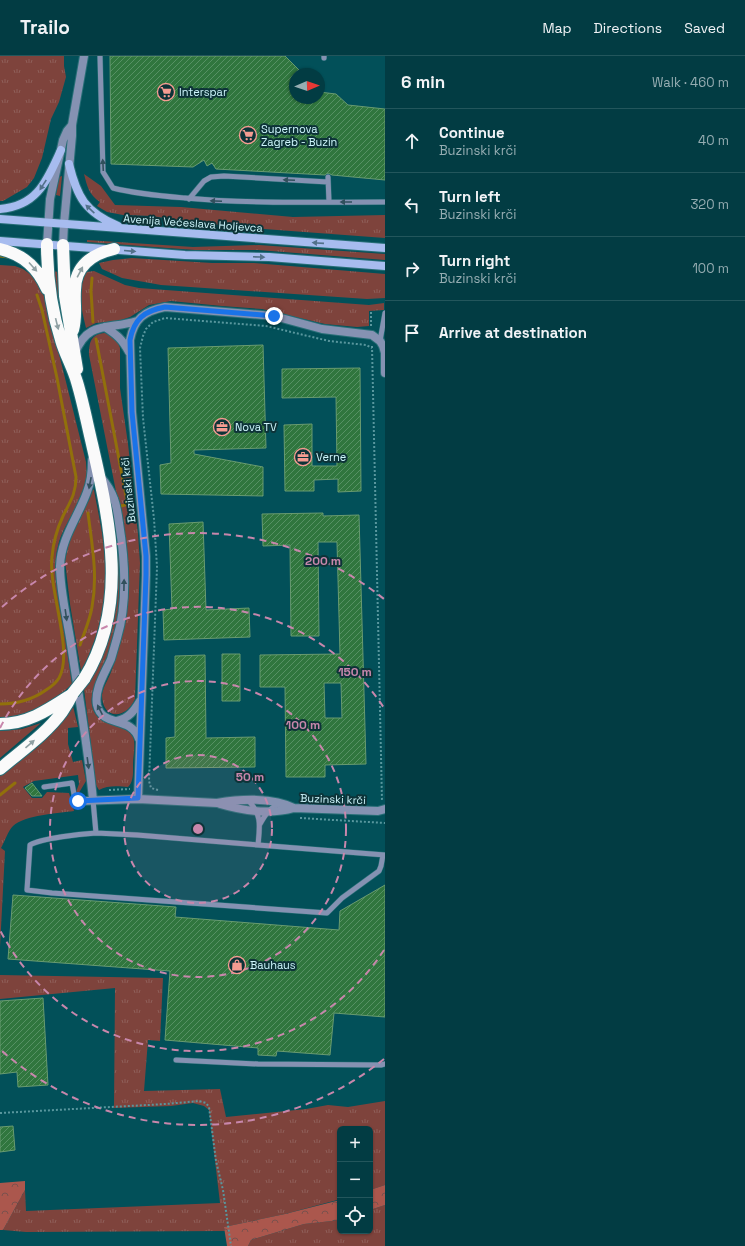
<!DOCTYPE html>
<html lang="en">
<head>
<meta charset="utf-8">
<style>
	body { margin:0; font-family:"Space Grotesk",sans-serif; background:#0c434a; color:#f1f3f6 }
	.controls { position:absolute; right:12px; bottom:12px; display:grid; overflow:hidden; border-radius:6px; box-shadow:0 1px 3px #0004 }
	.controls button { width:36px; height:36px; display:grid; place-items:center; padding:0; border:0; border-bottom:1px solid #23565c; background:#023c43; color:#f1f3f6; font:20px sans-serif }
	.compass { position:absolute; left:289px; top:12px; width:36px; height:36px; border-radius:50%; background:#023c43; box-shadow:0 1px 3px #0004; rotate:88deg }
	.stop { position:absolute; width:12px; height:12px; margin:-9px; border:3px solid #1a73e8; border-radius:50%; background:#fff }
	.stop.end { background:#1a73e8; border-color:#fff; box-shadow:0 1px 4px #0008 }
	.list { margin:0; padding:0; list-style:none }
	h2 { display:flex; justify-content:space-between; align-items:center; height:52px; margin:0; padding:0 16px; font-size:17px }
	h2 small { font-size:13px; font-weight:400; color:#96adb2 }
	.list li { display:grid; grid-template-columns:26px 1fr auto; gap:12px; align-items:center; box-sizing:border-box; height:64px; padding:0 16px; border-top:1px solid #23565c }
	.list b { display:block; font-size:15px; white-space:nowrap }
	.list p { margin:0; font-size:13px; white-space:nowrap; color:#96adb2 }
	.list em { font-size:13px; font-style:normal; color:#96adb2 }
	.icon { flex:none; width:22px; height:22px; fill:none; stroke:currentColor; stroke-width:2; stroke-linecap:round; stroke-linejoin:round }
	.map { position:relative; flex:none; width:385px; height:1190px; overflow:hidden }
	header { display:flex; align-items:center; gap:24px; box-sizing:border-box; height:56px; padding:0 20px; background:#023c43; border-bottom:1px solid #23565c }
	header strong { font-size:19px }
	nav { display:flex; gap:22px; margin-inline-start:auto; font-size:14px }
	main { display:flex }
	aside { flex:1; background:#023c43 }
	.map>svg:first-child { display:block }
	.grass { fill:url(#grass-tufts) }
	.forest { fill:url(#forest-crowns) }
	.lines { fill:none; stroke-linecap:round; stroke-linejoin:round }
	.stream { stroke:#91700b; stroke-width:3 }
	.building { fill:url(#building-hatch); stroke:#699b70; fill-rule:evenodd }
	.service-casing { stroke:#276e76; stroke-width:6 }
	.minor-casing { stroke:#276e76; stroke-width:10 }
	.secondary-casing { stroke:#276e76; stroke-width:10 }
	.motorway-casing { stroke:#276e76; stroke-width:14 }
	.path { stroke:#59979e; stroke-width:2; stroke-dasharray:2 2; stroke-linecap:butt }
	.service { stroke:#8592b2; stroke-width:5 }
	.minor { stroke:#8592b2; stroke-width:8 }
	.secondary { stroke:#a7bcef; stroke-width:8 }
	.motorway { stroke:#fafafa; stroke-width:12 }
	.motorway-bridge-casing { stroke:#276e76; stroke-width:14; stroke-linecap:butt }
	.motorway-bridge { stroke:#fafafa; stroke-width:12 }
	.oneway { fill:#31505d }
	.oneway2 { fill:#52718a }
	.oneway3 { fill:#8fa0a3 }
	.route { stroke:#1a73e8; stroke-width:5 }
	.ring { fill:none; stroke:#c887ac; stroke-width:2; stroke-dasharray:7 5 }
	.labels { text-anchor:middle; stroke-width:4; stroke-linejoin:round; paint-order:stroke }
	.poi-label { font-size:11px; fill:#cef6fc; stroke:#0d3338; text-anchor:start }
	.street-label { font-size:11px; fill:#cef6fc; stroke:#0d3338 }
	.centre { fill:#c887ac; stroke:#0d3338; stroke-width:2 }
	.ring-label { font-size:12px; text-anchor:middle; font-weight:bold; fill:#c887ac; stroke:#0d3338; stroke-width:4; stroke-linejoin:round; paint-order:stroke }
</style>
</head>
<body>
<header>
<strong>Trailo</strong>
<nav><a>Map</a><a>Directions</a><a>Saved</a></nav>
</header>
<main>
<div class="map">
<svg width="385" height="1190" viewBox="0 0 385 1190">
	<defs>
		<pattern id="grass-tufts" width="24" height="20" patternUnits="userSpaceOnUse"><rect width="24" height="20" fill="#7e433c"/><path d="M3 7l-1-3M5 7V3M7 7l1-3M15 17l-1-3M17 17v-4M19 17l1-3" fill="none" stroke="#8f5f59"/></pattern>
		<pattern id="forest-crowns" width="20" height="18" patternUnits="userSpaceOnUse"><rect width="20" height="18" fill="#ab574d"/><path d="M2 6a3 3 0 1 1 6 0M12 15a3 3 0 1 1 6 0" fill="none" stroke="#7a514d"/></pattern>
		<pattern id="building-hatch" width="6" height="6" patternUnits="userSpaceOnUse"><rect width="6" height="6" fill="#30763e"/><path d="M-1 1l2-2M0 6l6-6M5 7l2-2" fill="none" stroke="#569164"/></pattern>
	</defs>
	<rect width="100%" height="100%" fill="#025059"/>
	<path class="grass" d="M0 0H64V10L66 21 59 46 51 63 42 102 34 122 27 131 3 145H0Z
		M84 118 101 130 115 149 181 151 293 161 385 159V182L239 171 189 166 152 160 123 159 107 156 97 150 100 146C89 139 87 130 84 118Z
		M62 120 60 140 56 139 59 121Z
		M87 184 193 191 259 189 385 198V204L258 194H195L87 186Z
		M132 202 212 207H254L385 218V242L367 243 161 229 122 222 102 213 99 207 113 204Z
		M0 209 15 210 23 213 34 221 45 242 86 406C86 411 87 416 87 421 85 446 63 466 58 490 55 500 56 511 56 521L72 628 48 650 27 660 0 664Z
		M53 215 58 216 59 244 56 245Z
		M94 215 125 229 139 232 369 249 384 247V254L369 255V270L357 271 325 268 262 253 222 250 171 245 149 249 130 261 118 265 96 267 86 272C81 251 77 236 86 216Z
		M105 277C112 279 118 284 120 292V332L128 388 138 478 140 507 135 643C126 664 102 664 102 639 103 631 108 624 111 616 114 608 117 599 119 590 129 556 131 521 126 486L89 299C89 286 91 278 105 277Z
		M93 433 94 434C99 462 106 490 106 519 106 542 100 574 90 596 88 602 84 609 81 615L70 548 65 505 69 485 89 444Z
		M119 492C121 523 121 553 113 583 109 595 105 606 101 617 97 627 90 638 92 649 96 673 124 665 133 681 136 688 133 701 133 708 133 716 134 725 128 731 119 730 107 729 99 734L96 729 95 722 84 633 94 615 103 597 109 581 114 561 117 547 118 528V493Z
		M73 650 78 671 68 672V688L73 706 82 704 86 725 77 740 76 736 79 728 78 719 34 725 23 731 32 742H42L47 736 69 737 74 755C58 757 25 759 13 770 8 775 5 785 1 792L5 795 0 891V718L56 669Z
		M41 667 0 702V675L22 673Z
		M0 919 163 922 160 985 148 984 144 1035 220 1033 226 1061 306 1053 328 1049 348 1051 385 1045V1129L370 1134V1073H340V1144H337L285 1158 224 1171 225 1175 26 1176 3 1174 25 1134 26 1155 220 1147 209 1054 204 1050 193 1047 171 1050 114 1052 115 932 0 943Z
		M385 1149V1190H248L251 1184 304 1168 332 1165 340 1163V1175H370V1154Z"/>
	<path class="forest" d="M25 1125V1134L3 1174H0V1127Z
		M385 1129V1149L370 1154V1134Z
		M340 1144V1163L332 1165 304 1168 251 1184 248 1190H227L224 1171 285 1158Z"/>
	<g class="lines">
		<path class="stream" d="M0 200 8 201
			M92 222 91 235 93 266
			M96 283 127 445 125 449 121 450
			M80 589C84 577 90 564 92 551 98 519 92 489 88 457
			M0 648C17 648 32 644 46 634 51 631 56 627 59 622 74 595 48 533 52 501 53 488 57 473 63 460 70 446 76 438 76 421L57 322 42 254 37 239
			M0 739 15 727"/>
	</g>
	<path class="building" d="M110 0H285L303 18H295V42H319V36L336 38 348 49 385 53V124L332 119 328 117 325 119 216 113 212 107 207 110 204 104 193 111 111 108Z
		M263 289 266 392 194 394V398L263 411V440L161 438 160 409 171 407 168 292Z
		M360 312 361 435 338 436V423L314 424V435H285L284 369 312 368V410H337L336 341 282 342V313Z
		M323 457V460L359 459 366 708 325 709V721H286L285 631H260V599L340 598 337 486H318L319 580H291L290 489 263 490 262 458ZM324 627H341L342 662H325Z
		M203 466 206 554 249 552 250 581 164 584 163 554 172 553 169 468Z
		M222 598H240V645H222Z
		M205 599 206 682 255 681V711L166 712V682L175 681V600Z
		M32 727 42 740H32L25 732Z
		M385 829V961L334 957 330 999 277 995 276 1000 258 999V992L165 984 170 915 8 903 13 839 176 851 175 861 339 874 340 855Z
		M43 942 48 1029 18 1031 17 1016 0 1018V945Z
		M13 1070 15 1094 0 1096V1071Z"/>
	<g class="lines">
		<g class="service-casing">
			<path id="service" d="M100 0 103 116 113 132C136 138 161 140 185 142 251 148 318 146 385 146
				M324 0V2
				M328 121 329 146
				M189 143 204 125 211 121 224 120 328 126
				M380 285 385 257
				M44 731 72 727 75 744 78 745
				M93 744 96 777 137 779 258 789C260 769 262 759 248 744
				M260 768C265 759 270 751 280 748
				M96 777C81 778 42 782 30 789L27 834 52 837 327 857 342 842 379 815 381 810 383 799
				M258 789 385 799
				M176 1004 258 1008 381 1009 385 1008"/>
		</g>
		<g class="minor-casing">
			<path id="minor" d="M47 188 50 143 63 84 67 75 72 69
				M63 189 64 168 72 80V69L84 0
				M105 271C117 279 122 283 129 296
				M75 297C88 264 109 274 137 265
				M92 404C92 415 91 426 87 436 78 461 61 482 60 510 60 534 66 558 70 582 78 636 88 690 93 744
				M100 420C106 427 111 434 114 443 117 451 118 459 119 467 125 504 128 546 117 582 115 589 113 596 111 603 105 617 94 633 97 649 102 672 131 659 139 683
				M117 665C129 662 134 655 140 645
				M138 743 146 519V500L132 356 130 284C134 263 144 255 165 251L274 260 322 273 372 279 380 285 383 290 385 297V317
				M78 745 138 743 217 747C240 743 273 741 294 752L378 755 385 753
				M220 748C244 755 270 759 294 752"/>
		</g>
		<g class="secondary-casing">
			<path id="secondary" d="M69 108C77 141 85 156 118 170
				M0 153C38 150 47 124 61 94
				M0 163 385 192
				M0 185 185 199 269 201 385 210"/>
		</g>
		<g class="motorway-casing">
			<path id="motorway" d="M47 188C47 221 51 253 61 284 65 298 73 312 77 326 83 346 87 367 92 388 110 466 129 550 84 623
				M63 189 65 240 77 313
				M0 193C23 198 38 212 47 233
				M73 274C77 259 74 249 75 234 75 210 92 198 114 193
				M0 668C28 668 48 654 71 639
				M0 713C21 695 46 678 62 656 66 650 70 643 73 637"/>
		</g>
		<path class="path" d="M371 256V271
			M372 290 382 745
			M109 734 130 733
			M158 734 151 732 149 725 157 511 154 463 143 362 140 292 143 280 146 273 153 266 165 262 266 270 329 285 366 289 372 292
			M300 762 385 767
			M0 1057 166 1048 199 1045 206 1047 209 1051 216 1105 223 1134 231 1190"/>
		<use href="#service" class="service"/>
		<use href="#minor" class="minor"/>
		<use href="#secondary" class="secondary"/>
		<use href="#motorway" class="motorway"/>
		<g class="motorway-bridge-casing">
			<path id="motorway-bridge" d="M73 637 84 623"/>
		</g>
		<use href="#motorway-bridge" class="motorway-bridge"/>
	</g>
	<defs><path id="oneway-solid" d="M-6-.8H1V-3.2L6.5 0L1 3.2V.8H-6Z"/></defs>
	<g class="oneway">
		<use href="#oneway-solid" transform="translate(103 109) rotate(-93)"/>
		<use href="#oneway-solid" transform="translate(289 124) rotate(-177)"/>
		<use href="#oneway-solid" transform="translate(216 145) rotate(-178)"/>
		<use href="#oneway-solid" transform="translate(346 146) rotate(180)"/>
		<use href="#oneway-solid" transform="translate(90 427) rotate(101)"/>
		<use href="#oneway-solid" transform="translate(124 529) rotate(-89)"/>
		<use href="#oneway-solid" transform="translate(66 559) rotate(82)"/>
		<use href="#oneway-solid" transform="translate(100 654) rotate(-117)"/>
		<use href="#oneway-solid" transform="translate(88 707) rotate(82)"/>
	</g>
	<g class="oneway2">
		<use href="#oneway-solid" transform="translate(43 129) rotate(123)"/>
		<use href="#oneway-solid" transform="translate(90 153) rotate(-137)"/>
		<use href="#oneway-solid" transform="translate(318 187) rotate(-176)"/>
		<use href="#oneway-solid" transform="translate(130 195) rotate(5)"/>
		<use href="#oneway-solid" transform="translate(259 201) rotate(2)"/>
	</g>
	<g class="oneway3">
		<use href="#oneway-solid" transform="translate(33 211) rotate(48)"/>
		<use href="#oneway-solid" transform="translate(80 216) rotate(-62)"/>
		<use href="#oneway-solid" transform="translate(57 268) rotate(76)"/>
		<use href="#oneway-solid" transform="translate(30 688) rotate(-41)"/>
	</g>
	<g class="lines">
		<path class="route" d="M78 745 138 742 146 519V500L132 356 130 284C134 263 144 255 165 251L274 260"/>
	</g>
	<circle cx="198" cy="773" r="74" fill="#c887ac" fill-opacity=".12"/>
	<g class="ring">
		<circle cx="198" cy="773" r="74"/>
		<circle cx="198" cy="773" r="148"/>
		<path d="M384 894A222 222 0 0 1 0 874M0 672A222 222 0 0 1 384 652"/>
		<path d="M384 1003A296 296 0 0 1 2 995M2 551A296 296 0 0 1 384 543"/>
	</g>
	<defs>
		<g id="supermarket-ring" transform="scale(0.9)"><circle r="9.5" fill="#0d3338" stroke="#f59c91" stroke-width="1.5"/><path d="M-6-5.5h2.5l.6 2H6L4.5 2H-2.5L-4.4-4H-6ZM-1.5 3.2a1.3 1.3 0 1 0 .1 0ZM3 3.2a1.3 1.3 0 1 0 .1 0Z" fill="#f59c91"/></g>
		<g id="office-ring" transform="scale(0.9)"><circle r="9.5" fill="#0d3338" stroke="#f59c91" stroke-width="1.5"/><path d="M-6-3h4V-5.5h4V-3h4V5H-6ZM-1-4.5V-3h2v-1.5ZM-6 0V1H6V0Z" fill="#f59c91"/></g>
		<g id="shop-ring" transform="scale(0.9)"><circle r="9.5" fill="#0d3338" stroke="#f59c91" stroke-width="1.5"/><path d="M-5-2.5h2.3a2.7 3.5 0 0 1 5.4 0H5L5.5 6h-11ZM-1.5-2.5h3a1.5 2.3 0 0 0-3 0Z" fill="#f59c91"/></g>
	</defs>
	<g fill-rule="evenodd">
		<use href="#supermarket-ring" x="166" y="36"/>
		<use href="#supermarket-ring" x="248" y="79"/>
		<use href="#office-ring" x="222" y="371"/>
		<use href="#office-ring" x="303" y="401"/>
		<use href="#shop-ring" x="237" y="909"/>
	</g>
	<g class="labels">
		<g class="poi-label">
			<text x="179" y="40">Interspar</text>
			<text x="261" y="77">Supernova<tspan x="261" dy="13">Zagreb - Buzin</tspan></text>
			<text x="235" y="375">Nova TV</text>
			<text x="316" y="405">Verne</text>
			<text x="250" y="913">Bauhaus</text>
		</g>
		<g class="street-label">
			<text transform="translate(193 167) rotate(4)" y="4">Avenija Većeslava Holjevca</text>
			<text transform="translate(128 434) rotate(-96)" y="4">Buzinski krči</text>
			<text transform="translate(333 743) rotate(2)" y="4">Buzinski krči</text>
		</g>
	</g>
	<circle cx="198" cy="773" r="6" class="centre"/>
	<g class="ring-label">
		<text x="323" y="509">200 m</text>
		<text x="355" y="620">150 m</text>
		<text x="303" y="673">100 m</text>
		<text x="250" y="725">50 m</text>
	</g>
</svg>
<div class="controls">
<button>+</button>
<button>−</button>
<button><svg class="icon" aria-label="locate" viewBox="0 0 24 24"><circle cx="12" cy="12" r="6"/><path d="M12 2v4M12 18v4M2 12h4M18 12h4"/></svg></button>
</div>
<svg class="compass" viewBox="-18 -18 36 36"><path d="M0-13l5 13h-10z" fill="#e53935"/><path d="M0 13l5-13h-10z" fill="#96adb2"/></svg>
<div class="stop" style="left:78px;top:745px"></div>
<div class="stop end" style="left:274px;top:260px"></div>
</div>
<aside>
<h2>6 min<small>Walk · 460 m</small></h2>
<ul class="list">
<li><svg class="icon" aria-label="ahead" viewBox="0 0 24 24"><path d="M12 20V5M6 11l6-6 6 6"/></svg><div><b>Continue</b><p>Buzinski krči</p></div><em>40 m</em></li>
<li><svg class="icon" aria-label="left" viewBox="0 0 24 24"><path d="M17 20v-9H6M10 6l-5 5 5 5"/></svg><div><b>Turn left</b><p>Buzinski krči</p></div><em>320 m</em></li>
<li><svg class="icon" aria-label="right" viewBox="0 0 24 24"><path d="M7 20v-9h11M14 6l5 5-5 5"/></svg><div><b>Turn right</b><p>Buzinski krči</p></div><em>100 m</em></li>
<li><svg class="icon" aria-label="arrive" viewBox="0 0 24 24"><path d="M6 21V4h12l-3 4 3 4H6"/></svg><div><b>Arrive at destination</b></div></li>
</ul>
</aside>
</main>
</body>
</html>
